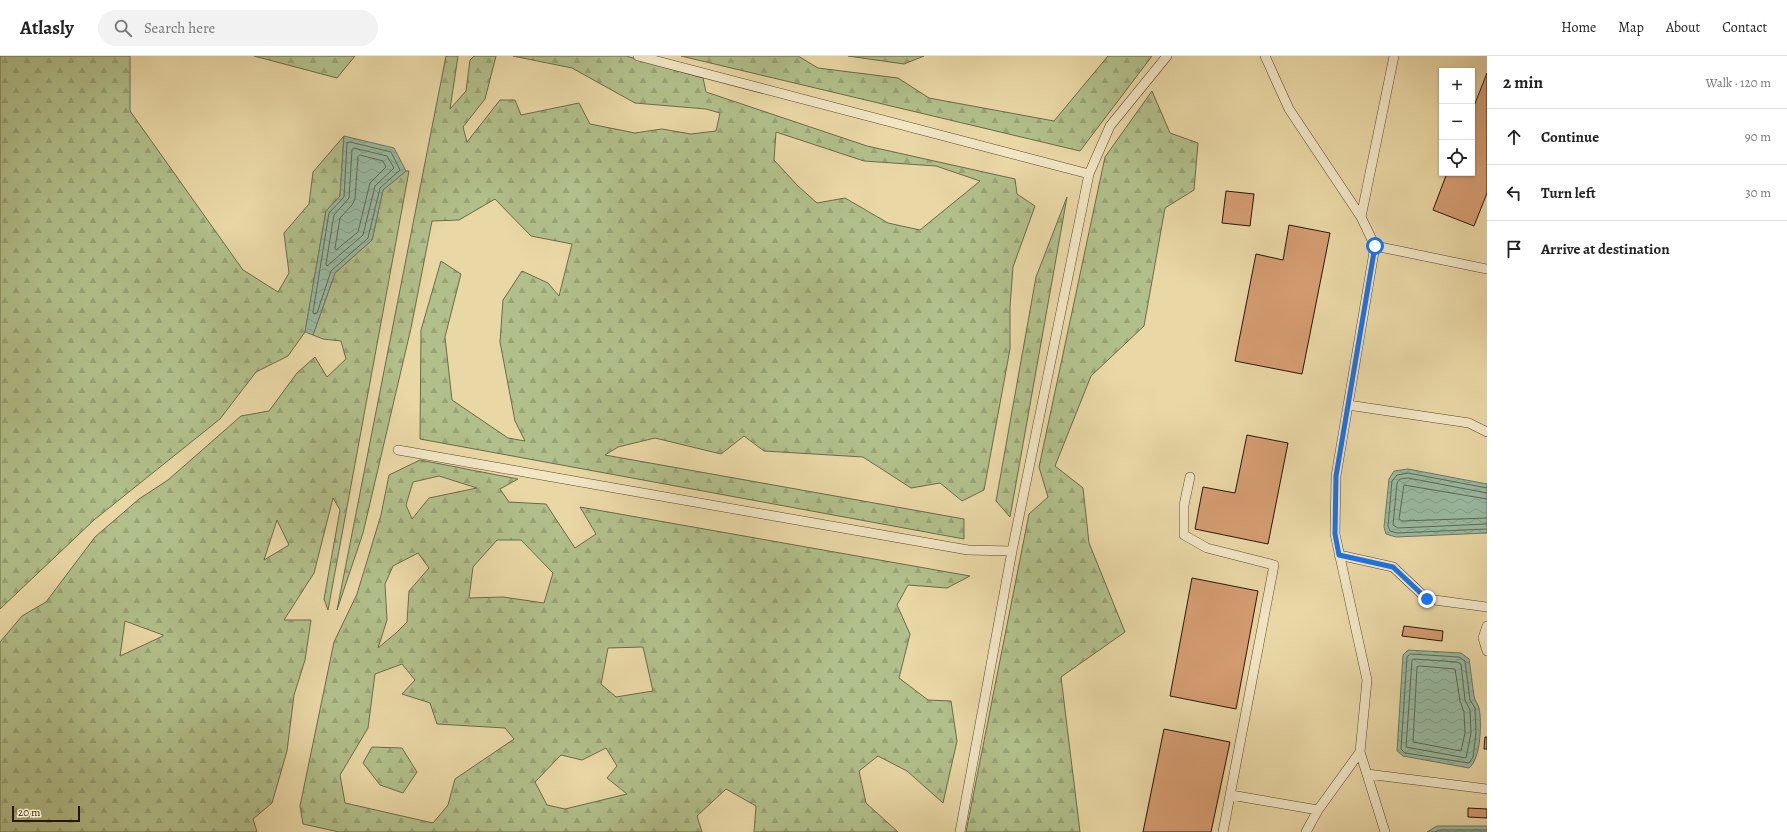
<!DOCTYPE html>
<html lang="en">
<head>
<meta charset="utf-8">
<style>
	body { margin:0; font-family:Alegreya,serif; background:#f2f2f2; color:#222 }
	.controls { position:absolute; right:12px; top:12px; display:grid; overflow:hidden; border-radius:0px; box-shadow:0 1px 3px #0004 }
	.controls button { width:36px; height:36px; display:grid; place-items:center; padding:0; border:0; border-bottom:1px solid #e0e0e0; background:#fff; color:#222; font:20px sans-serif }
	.scale { position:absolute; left:12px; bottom:10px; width:68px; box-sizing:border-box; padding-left:4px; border:2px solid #291605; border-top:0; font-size:11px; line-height:14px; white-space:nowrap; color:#291605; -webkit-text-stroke:3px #f1e5c4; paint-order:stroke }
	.stop { position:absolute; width:12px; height:12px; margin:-9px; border:3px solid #1a73e8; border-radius:50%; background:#fff }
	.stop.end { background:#1a73e8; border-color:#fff; box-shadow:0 1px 4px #0008 }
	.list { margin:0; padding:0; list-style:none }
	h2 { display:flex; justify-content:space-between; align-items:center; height:52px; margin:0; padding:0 16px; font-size:17px }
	h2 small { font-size:13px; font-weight:400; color:#767676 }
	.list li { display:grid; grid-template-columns:26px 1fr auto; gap:12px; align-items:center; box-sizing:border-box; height:56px; padding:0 16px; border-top:1px solid #e0e0e0 }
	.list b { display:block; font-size:15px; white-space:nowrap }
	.list em { font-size:13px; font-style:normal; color:#767676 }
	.icon { flex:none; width:22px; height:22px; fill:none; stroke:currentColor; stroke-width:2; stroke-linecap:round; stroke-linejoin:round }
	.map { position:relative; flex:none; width:1487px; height:776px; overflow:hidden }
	header { display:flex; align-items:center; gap:24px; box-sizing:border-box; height:56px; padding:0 20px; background:#fff; border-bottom:1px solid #e0e0e0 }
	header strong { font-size:19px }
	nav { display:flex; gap:22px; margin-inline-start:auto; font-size:14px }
	.search { width:280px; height:36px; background:#f2f2f2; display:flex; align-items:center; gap:10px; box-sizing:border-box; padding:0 14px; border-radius:22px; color:#767676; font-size:15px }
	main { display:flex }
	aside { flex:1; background:#fff }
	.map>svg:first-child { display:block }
	.forest { fill:url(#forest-firs); stroke:#6d6a48; fill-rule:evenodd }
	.water { fill:url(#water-waves); stroke:#6c7863 }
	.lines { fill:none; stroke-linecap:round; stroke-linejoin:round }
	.shore { stroke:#616853; stroke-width:1 }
	.building { fill:#d49c71; stroke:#291605 }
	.service-casing { stroke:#59462d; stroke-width:10 }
	.service { stroke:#f1e5c4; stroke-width:9 }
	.route { stroke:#1a73e8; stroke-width:5 }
</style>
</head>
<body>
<header>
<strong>Atlasly</strong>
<div class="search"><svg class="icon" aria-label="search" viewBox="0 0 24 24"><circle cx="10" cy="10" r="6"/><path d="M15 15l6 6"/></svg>Search here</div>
<nav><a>Home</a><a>Map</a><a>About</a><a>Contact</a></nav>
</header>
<main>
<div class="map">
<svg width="1487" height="776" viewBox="0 0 1487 776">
	<defs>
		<pattern id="forest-firs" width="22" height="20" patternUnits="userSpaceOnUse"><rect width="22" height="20" fill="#b1bf8a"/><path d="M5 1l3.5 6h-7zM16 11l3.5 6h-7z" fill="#98a376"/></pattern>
		<pattern id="water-waves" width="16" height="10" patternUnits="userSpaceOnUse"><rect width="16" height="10" fill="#99baa1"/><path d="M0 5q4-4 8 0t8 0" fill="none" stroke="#849f89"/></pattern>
	</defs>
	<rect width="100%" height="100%" fill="#e9d7a5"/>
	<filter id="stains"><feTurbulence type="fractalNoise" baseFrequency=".005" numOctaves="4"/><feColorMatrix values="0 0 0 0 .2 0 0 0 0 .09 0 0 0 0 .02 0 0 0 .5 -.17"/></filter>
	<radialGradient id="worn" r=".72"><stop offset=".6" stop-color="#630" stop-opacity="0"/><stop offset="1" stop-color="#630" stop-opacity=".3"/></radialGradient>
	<path class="forest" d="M0 0H130V55L243 214 278 236 289 217 284 177 309 148 313 116 344 80 340 140 326 155 305 276 288 300 256 316 220 363 94 464 0 553Z
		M254 0H355L337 22Z
		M446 0H458L450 53 466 35 470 4 474 0H496L485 43 463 71 467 86 500 44H515L521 59 579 47 590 68 635 77 662 73 691 78 716 75 720 57 706 53 635 47 572 12 513 0H626L703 22 706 36 867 90 1015 123 1017 138 1035 150 1013 211 1010 251V293L984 434 962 445 940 427 911 432 863 401 764 395 744 380 721 398 655 382 618 391 605 399 964 463V483L420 383 421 274 441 205 461 218 445 281 452 344 508 382 525 385 515 365 500 286 503 244 522 215 548 227 559 240 572 188 531 180 495 143 459 164 432 165 411 272 363 477 337 554ZM776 76 864 105 936 110 980 125 920 174 888 167 845 142 817 147 798 130 774 104Z
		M681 0H798L818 12 898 22 929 42 1054 65 1108 0H1152L1080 95Z
		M848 0H924L904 8Z
		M1152 35 1170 77 1198 87 1194 134 1165 152 1144 270 1091 320 1055 410 1083 432 1089 487 1125 576 1061 621 1080 776H966L1029 458 1048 441 1039 411 1105 101Z
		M406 115H409L328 554 324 543 340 454 333 442 314 517 284 564H311L305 604 294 639 287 695 272 747 253 763 257 776H0V586L22 560 46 546 95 481 139 443 168 424 241 360 269 355 297 317 315 301 327 321 346 303 341 285 323 283 313 279 335 217 372 184 383 134ZM277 464 289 489 264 504ZM125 565 163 579V580L120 600Z
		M1067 141 1010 461 996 445 1036 221Z
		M420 404 518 423 500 433 509 446 546 448 575 492 596 478 580 451 970 520 947 532 908 529 897 549 910 578 899 622 928 644 951 645 957 685 943 747 907 715 878 700 859 715 866 747 898 776H754L756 750 726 733 697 760 702 776H339L303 768 300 750 334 586 357 538 381 459 389 419ZM439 420 477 432 429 442 412 463 406 449 413 426ZM497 484H521L553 517 544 547 503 541 469 542 473 511ZM418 497 429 512 409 535 407 566 396 577 378 592 387 564 385 528 393 510ZM643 591 653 635 616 641 601 628 608 592ZM402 608 415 624 402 638 430 647 437 668 505 672 514 683 455 723 448 749 433 767 345 747 340 719 368 672 375 618ZM606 692 617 710 607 722 627 738 565 753 547 749 535 726 561 699 582 704Z
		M372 691 402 692 417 716 403 737 380 729 363 707Z"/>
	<path class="water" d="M344 80 394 92 406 115 383 134 372 184 335 217 313 279 305 276 326 155 340 140Z
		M1408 413 1487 428V477L1396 481 1386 478 1384 471 1389 423 1394 415Z
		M1408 594 1461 597 1469 603C1471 615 1472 628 1474 640 1475 645 1478 648 1479 652 1482 665 1481 703 1469 712L1403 700 1397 695 1403 599Z
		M1437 770H1487V776H1427Z"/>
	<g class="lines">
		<path class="shore" d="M350 86 391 96 400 114 380 132 368 182 331 215 317 257 314 258 313 256 329 157 344 141 347 87Z
			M354 92 387 100 394 112 375 130 363 179 327 210 326 208 334 159 349 142 352 94Z
			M360 99 383 105 386 111 370 127 358 176 336 194 335 192 340 162 352 149 355 143 358 101Z
			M1487 432 1408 417 1397 419 1392 425 1388 470 1390 475 1397 477 1487 473
			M1487 437 1408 422 1400 423 1397 427 1393 469 1398 472 1487 468
			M1487 443 1404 429 1399 463 1402 465 1487 462
			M1411 598 1459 601 1465 605 1470 644 1475 652 1476 677 1473 701 1469 707 1405 697 1401 693 1407 601Z
			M1414 603 1457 606 1461 608 1465 644 1470 654 1471 677 1466 702 1406 691 1412 605Z
			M1420 610 1455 613 1460 645 1464 656 1465 677 1461 695 1413 686 1417 611Z
			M1435 776 1439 774H1487"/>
	</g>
	<path class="building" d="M1487 17V137L1474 170 1433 154 1447 117H1472V55Z
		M1226 135 1254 138 1250 170 1222 167Z
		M1289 169 1330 177 1302 318 1235 305 1256 198 1283 204Z
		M1247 379 1288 387 1268 488 1195 473 1203 431 1235 437Z
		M1192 522 1258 535 1236 653 1170 640Z
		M1404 570 1443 575 1442 585 1402 580Z
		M1164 673 1230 686 1211 776H1143Z
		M1485 681H1487V693H1484Z
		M1468 752 1487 753V762L1468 761Z"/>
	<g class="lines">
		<g class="service-casing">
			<path id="service" d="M638 0 1089 118
				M1265 0 1289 53 1361 161
				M1375 190 1487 213
				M1348 349 1469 367 1487 376
				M398 394 968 494 1012 495
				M1190 421 1184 449V479L1207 492 1274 509 1223 776
				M1339 499 1393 511 1427 543 1487 551
				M1487 570 1483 582 1487 595
				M1360 696 1385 776
				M1367 718 1487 733
				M1231 739 1318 754
				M960 776 1012 495 1089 118 1110 70 1167 0
				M1306 776 1318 754 1360 696 1367 624 1335 478 1336 420 1375 190 1361 161 1394 0"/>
		</g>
		<use href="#service" class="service"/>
	</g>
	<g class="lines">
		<path class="route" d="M1375 190 1336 420 1335 478 1339 499 1393 511 1427 543"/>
	</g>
	<rect width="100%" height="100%" filter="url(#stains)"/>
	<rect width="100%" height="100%" fill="url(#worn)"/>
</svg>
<div class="controls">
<button>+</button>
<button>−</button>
<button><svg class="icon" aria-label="locate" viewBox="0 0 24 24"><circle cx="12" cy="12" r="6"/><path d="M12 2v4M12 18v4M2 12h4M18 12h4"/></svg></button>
</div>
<div class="scale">20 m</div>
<div class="stop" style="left:1375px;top:190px"></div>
<div class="stop end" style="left:1427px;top:543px"></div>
</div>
<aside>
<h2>2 min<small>Walk · 120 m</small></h2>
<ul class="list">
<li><svg class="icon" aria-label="ahead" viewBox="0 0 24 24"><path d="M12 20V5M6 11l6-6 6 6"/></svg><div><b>Continue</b></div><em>90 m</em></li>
<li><svg class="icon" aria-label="left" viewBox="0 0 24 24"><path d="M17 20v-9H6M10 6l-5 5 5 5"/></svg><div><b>Turn left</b></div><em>30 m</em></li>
<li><svg class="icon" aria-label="arrive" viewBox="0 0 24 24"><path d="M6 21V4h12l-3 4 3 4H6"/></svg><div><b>Arrive at destination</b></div></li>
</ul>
</aside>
</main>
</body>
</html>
